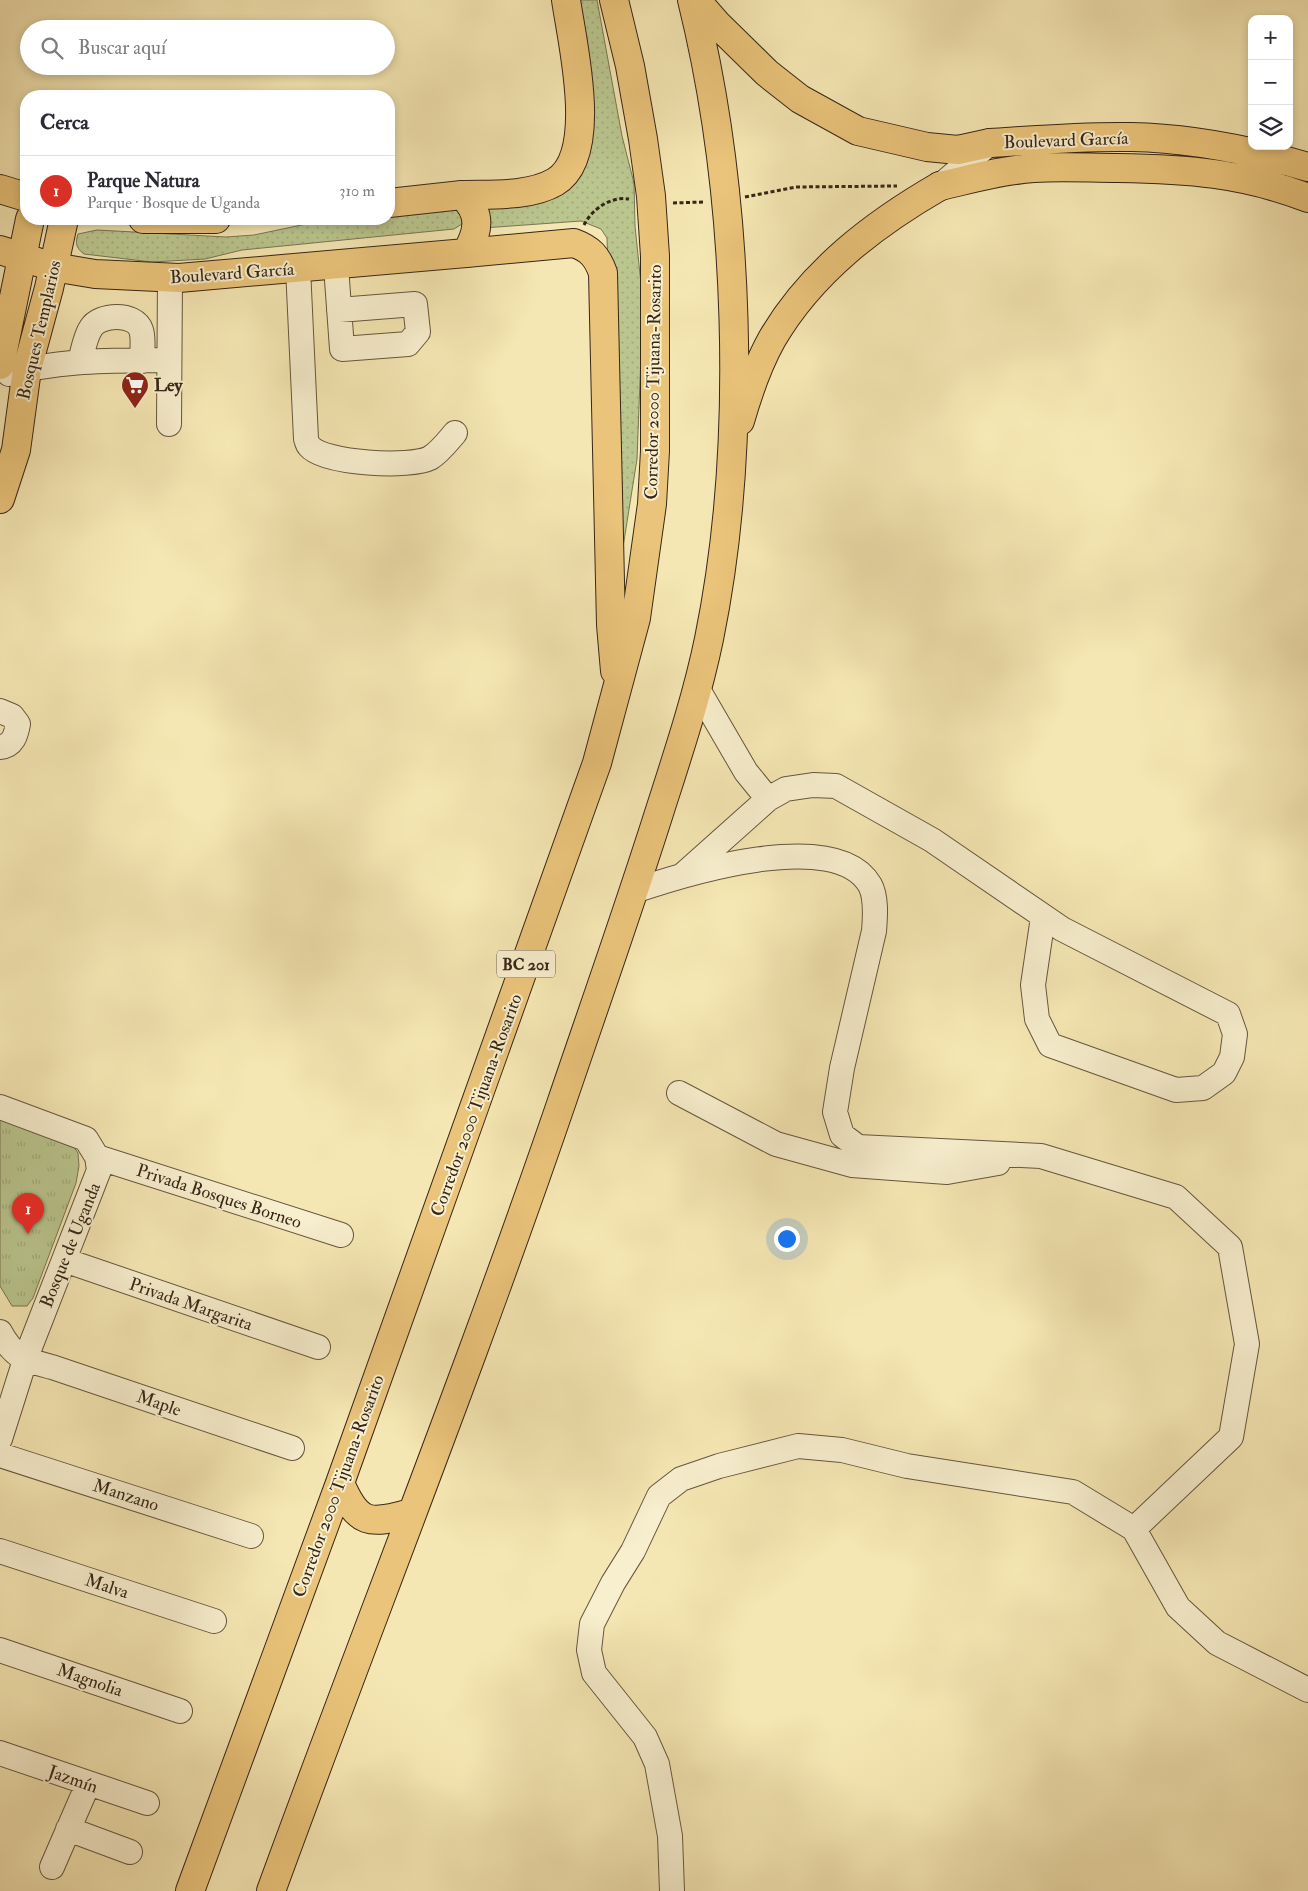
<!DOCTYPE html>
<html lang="es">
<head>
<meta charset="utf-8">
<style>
	body { margin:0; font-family:"IM FELL Double Pica",serif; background:#f2f2f3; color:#2b2b33 }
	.controls { position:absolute; right:15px; top:15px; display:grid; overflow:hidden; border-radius:10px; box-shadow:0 2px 8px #0003 }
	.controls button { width:45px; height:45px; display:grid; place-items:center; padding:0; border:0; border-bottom:1px solid #e1e1e2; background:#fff; color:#2b2b33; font:25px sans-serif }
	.you { position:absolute; left:786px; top:1238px; width:18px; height:18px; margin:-12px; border:4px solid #fff; border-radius:50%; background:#1a73e8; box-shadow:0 0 0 8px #1a73e833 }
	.badge { display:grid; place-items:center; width:32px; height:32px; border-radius:50%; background:#d93025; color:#fff; font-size:16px; font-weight:700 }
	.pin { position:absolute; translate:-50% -41px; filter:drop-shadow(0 1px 2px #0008) }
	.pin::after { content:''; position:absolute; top:26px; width:18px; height:15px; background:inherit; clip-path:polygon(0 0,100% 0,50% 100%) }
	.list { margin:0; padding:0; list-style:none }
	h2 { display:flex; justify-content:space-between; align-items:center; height:65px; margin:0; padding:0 20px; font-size:21px }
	h2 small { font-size:16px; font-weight:400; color:#7c7c81 }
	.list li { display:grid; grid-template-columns:32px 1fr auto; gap:15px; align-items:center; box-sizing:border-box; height:70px; padding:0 20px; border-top:1px solid #e1e1e2 }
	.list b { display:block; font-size:19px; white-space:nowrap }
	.list p { margin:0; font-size:16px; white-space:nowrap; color:#7c7c81 }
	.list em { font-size:16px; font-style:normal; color:#7c7c81 }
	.icon { flex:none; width:28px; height:28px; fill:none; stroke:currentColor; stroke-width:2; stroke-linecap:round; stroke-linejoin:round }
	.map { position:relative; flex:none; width:1308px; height:1891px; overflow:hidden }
	.search { position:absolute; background:#fff; box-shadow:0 2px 8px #0003; left:20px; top:20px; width:375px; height:55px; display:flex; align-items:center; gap:12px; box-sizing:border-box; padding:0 18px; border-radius:28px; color:#7c7c81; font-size:19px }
	.panel { position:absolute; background:#fff; box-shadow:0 2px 8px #0003; left:20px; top:90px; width:375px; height:135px; border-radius:20px }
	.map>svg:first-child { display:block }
	.grass { fill:url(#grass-dots); stroke:#787652 }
	.park { fill:url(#park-tufts); stroke:#787652 }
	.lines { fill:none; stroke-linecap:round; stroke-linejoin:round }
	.minor-casing { stroke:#66563e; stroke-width:26 }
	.major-casing { stroke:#362617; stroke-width:30 }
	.highway-casing { stroke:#362617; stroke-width:30 }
	.path { stroke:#362617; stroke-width:3; stroke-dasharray:4 2.5; stroke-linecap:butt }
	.minor { stroke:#f8efce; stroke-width:24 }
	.major { stroke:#eac47a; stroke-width:28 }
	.highway { stroke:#eac47a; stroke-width:28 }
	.labels { text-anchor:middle; stroke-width:4; stroke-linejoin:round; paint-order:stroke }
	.shield { fill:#f8efce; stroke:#70624e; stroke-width:1 }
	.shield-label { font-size:16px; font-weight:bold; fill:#362617 }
	.street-label { font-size:18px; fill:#362617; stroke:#f8efce }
	.poi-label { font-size:18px; font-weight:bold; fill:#362617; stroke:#f8efce; text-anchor:start }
</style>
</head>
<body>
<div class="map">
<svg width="1308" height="1891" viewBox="0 0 1308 1891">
	<defs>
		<pattern id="grass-dots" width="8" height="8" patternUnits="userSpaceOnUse" patternTransform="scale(1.25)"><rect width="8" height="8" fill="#bac68e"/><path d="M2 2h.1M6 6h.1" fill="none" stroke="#a0aa7a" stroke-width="1.8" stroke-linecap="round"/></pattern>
		<pattern id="park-tufts" width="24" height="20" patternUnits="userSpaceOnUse" patternTransform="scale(1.25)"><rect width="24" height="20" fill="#bac68e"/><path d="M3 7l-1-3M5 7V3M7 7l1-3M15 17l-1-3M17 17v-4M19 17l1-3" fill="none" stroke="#a0aa7a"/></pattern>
	</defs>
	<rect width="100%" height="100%" fill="#f5e7b3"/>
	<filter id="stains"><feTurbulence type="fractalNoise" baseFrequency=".004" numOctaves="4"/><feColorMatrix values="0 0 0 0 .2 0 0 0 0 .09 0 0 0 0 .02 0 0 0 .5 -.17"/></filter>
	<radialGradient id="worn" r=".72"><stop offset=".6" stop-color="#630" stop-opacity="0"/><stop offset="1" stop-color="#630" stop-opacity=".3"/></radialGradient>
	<path class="grass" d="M573 0H597L622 136 634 183 635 226 643 303 637 459 617 585 607 238 601 229 581 221 483 228 480 203 577 175Z
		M455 204 462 215V224L454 229 242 250 205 259 152 262 84 254C76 248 75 243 78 234L97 230 226 237 254 235 330 219H389V209Z"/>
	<path class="park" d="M0 1115 69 1140 78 1153 79 1166 76 1183 33 1298 27 1306H12L0 1286Z"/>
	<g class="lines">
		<g class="minor-casing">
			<path id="minor" d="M940 186 990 143
				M336 266 342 349 408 344 418 332 415 304 339 310
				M298 268 306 439C307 441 307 444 309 446 324 464 411 468 430 458 440 452 448 441 455 433
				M80 361C83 351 85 337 91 328 99 314 135 312 141 330 144 338 142 351 142 361
				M9 374C62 359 116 361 169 360
				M169 424 170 278
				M696 686 746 772 768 799
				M0 711 12 716 18 724C16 735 13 746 0 747
				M684 874 768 799 786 789 813 785 836 786 932 840 1062 929 1228 1014 1235 1034 1232 1057 1224 1073 1203 1088 1176 1090 1050 1045 1037 1019 1033 985 1043 917
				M634 891C684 874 836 826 870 885 877 898 875 918 874 931L842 1068 835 1112 842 1135 858 1147 1041 1156 1176 1197 1230 1247 1247 1344 1231 1437 1134 1529
				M679 1093 776 1144 852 1165 947 1172 998 1163
				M0 1107 86 1139 97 1157 99 1170 25 1360 0 1439
				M97 1157 341 1235
				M64 1260 318 1347
				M0 1332C14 1358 25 1360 52 1367L292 1448
				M0 1455 251 1536
				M0 1551 214 1621
				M0 1650 180 1711
				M0 1753 147 1803
				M68 1829 130 1852
				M52 1867 88 1784
				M672 1891 670 1836 657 1764 645 1737 594 1673 589 1650 592 1624 613 1583 633 1551 659 1496 681 1479 719 1466 798 1446 842 1450 907 1466 1073 1492 1134 1529 1178 1607 1217 1643 1308 1690"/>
		</g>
		<g class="major-casing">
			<path id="major" d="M990 143C1037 140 1084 136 1131 137 1191 138 1250 150 1308 167
				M940 186C971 179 1002 170 1034 168 1062 166 1090 168 1118 168 1187 169 1243 173 1308 198
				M0 189 26 197
				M143 219H216
				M0 250 53 267 95 274 179 278 466 253C479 232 482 213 462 195L389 203
				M0 365 30 219
				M0 499 16 450 27 369 49 288 64 219"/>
		</g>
		<g class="highway-casing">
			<path id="highway" d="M696 0 717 24 767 73 800 99 858 131 927 147 958 150 990 143
				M462 195C491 194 529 197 555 182 600 156 572 42 566 0
				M466 253 574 243C590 249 597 256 603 273L611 625 615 671
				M740 421C748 393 758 364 772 339 811 272 874 224 940 186
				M340 1483C358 1525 369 1525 411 1513
				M190 1891 340 1483 597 763 636 618 652 504 655 451V256L651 196 643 139 630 66 614 0
				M271 1891C367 1628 471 1367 562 1101 595 1004 629 908 660 810 678 754 697 697 709 639 749 443 740 194 692 0"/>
		</g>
		<path class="path" d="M745 197 796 187 897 186
			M673 203 704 202
			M584 225C592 209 611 196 629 199"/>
		<use href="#minor" class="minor"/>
		<use href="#major" class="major"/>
		<use href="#highway" class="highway"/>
	</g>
	<defs>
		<g id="supermarket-pin" transform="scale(1.4375)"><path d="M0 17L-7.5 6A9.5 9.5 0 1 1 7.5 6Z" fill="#8f2418" stroke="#f8efce"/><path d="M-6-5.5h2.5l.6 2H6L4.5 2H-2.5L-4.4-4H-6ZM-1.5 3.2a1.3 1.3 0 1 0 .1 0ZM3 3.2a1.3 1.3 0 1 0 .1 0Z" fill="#fff"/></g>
	</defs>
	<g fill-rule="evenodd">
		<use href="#supermarket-pin" x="135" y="385"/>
	</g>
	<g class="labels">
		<rect class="shield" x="497" y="950.5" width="58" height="27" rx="4"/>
		<g class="shield-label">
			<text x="526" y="970">BC 201</text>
		</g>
		<g class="street-label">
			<text transform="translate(1066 140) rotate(-2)" y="6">Boulevard García</text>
			<text transform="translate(232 273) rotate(-4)" y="6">Boulevard García</text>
			<text transform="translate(39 330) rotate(-77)" y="6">Bosques Templarios</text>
			<text transform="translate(653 382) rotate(-89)" y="6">Corredor 2000 Tijuana-Rosarito</text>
			<text transform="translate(476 1105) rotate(-70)" y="6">Corredor 2000 Tijuana-Rosarito</text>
			<text transform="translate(219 1196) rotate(18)" y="6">Privada Bosques Borneo</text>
			<text transform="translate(70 1245) rotate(-68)" y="6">Bosque de Uganda</text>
			<text transform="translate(191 1304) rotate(19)" y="6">Privada Margarita</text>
			<text transform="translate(159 1403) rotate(19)" y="6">Maple</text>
			<text transform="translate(338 1486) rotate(-70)" y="6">Corredor 2000 Tijuana-Rosarito</text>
			<text transform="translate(126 1495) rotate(18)" y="6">Manzano</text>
			<text transform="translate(107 1586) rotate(18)" y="6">Malva</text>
			<text transform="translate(90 1680) rotate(19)" y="6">Magnolia</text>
			<text transform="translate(73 1779) rotate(19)" y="6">Jazmín</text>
		</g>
		<g class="poi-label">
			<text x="154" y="391">Ley</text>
		</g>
	</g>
	<rect width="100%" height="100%" filter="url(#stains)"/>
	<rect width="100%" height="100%" fill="url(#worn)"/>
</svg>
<div class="controls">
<button>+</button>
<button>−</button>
<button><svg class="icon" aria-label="layers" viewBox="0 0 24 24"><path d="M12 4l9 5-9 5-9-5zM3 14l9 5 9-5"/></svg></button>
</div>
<div class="you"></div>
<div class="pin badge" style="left:28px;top:1234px">1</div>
<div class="search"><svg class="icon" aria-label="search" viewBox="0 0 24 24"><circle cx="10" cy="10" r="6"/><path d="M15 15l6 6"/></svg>Buscar aquí</div>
<section class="panel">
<h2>Cerca<small></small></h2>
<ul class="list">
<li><span class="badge">1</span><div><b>Parque Natura</b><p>Parque · Bosque de Uganda</p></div><em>310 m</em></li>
</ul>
</section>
</div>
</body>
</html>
